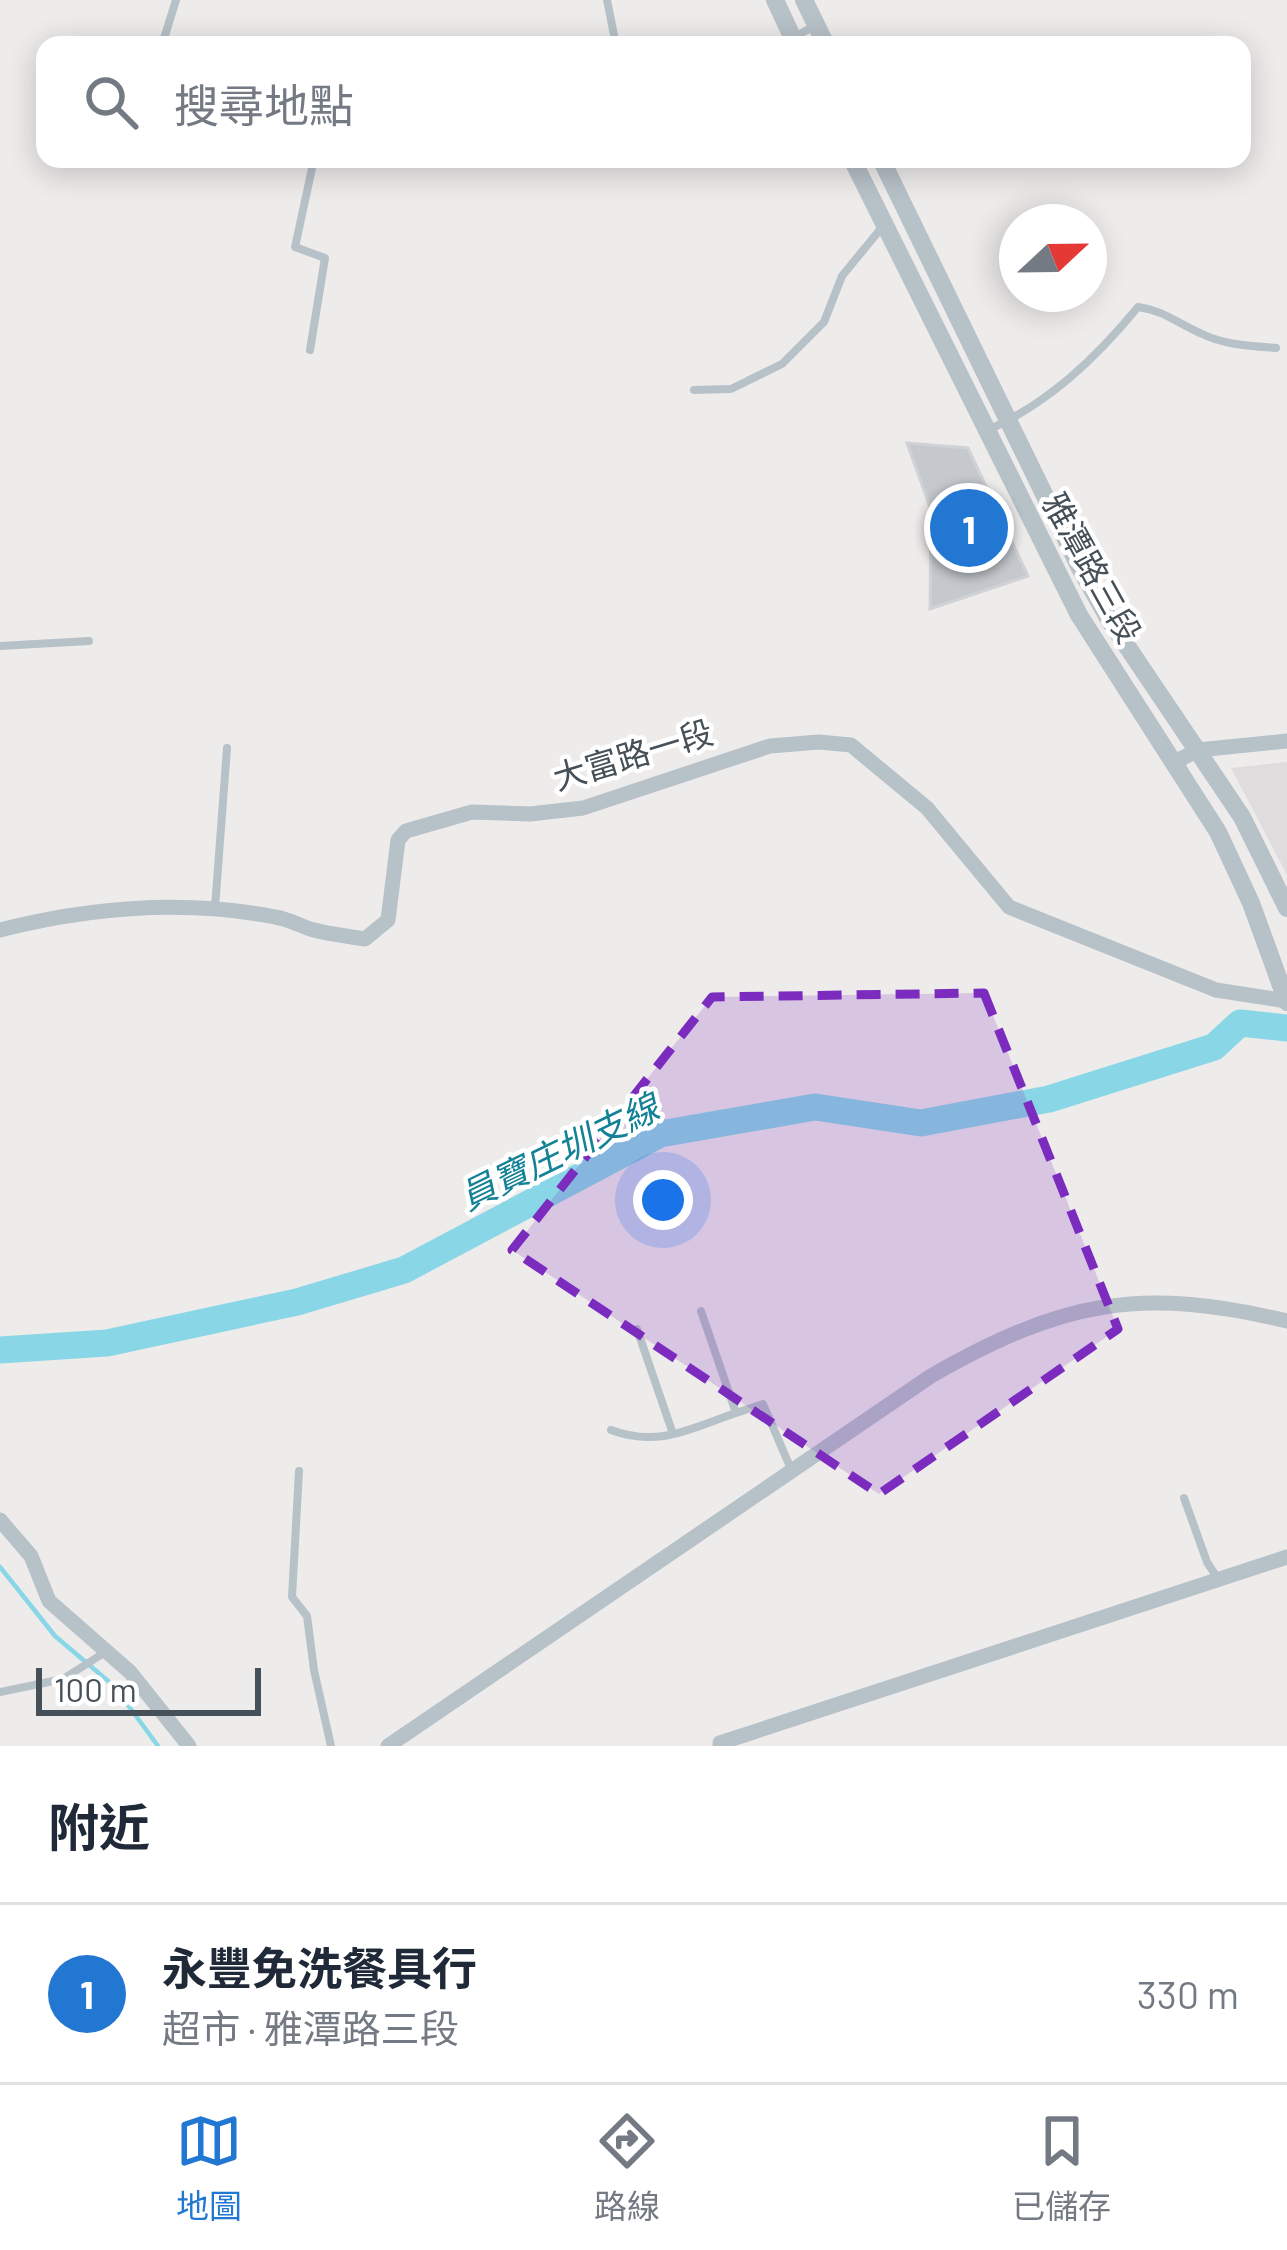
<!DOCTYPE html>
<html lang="zh-TW">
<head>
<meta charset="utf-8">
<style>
	body { margin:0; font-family:Barlow,"Noto Sans TC",sans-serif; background:#f6f6f7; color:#1f2937 }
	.compass { position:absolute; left:999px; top:204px; width:108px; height:108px; border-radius:50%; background:#fff; box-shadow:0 6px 30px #0003; rotate:68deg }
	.scale { position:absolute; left:36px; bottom:30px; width:225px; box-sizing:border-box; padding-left:12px; border:6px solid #455058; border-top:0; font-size:33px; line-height:42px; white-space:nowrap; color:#455058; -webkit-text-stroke:9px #fff; paint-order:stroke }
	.you { position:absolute; left:663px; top:1200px; width:42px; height:42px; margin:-30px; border:9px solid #fff; border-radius:50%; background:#1a73e8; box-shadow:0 0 0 18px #1a73e833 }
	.badge { display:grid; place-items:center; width:78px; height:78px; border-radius:50%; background:#2177d2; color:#fff; font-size:39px; font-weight:700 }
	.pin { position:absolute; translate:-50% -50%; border:6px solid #fff; box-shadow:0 3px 12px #0006 }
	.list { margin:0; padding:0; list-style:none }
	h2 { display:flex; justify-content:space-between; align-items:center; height:156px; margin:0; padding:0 48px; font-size:51px }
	h2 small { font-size:39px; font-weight:400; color:#747a83 }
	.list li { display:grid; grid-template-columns:78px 1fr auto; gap:36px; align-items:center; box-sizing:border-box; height:180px; padding:0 48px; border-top:3px solid #e0e1e3 }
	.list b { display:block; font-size:45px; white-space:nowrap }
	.list p { margin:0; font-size:39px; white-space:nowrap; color:#747a83 }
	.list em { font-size:39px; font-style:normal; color:#747a83 }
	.icon { flex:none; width:66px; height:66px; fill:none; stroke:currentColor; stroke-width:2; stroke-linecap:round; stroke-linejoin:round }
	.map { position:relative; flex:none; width:1287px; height:1746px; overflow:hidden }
	.search { position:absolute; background:#fff; box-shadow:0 6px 30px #0003; left:36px; right:36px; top:36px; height:132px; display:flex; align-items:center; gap:30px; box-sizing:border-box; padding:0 42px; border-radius:24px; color:#747a83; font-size:45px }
	.sheet { height:336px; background:#fff }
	nav { display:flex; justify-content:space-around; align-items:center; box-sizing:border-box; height:168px; border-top:3px solid #e0e1e3; background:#fff; font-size:33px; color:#747a83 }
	nav a { display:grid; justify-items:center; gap:6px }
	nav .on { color:#2177d2 }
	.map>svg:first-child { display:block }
	.education { fill:#dfdcdd }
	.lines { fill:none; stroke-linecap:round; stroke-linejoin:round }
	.stream { stroke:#89d7e6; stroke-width:4.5 }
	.river { stroke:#89d7e6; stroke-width:27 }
	.building { fill:#c5c9ce; stroke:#d0d2d7; stroke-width:3 }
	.service { stroke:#b7c1c8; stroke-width:8 }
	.minor { stroke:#b7c1c8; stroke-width:15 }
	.tertiary { stroke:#b7c1c8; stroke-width:18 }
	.marked { fill:#7b2cbf; fill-opacity:0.2; stroke:#7b2cbf; stroke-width:9; stroke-dasharray:24 15; stroke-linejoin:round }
	.labels { text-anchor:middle; stroke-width:9; stroke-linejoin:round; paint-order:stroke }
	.street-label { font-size:33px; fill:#455058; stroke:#fff }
	.water-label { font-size:36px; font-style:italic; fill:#138196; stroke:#fff }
</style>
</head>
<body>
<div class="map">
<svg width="1287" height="1746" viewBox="0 0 1287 1746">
	<rect width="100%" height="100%" fill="#eeebeb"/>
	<path class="education" d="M1287 762V875L1231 768Z"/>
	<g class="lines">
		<path class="stream" d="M0 1567 55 1636 114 1686 158 1746"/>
		<path class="river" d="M0 1350 107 1343 297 1302 404 1270 660 1134 815 1107 921 1123 1049 1099 1214 1047 1240 1023 1287 1028"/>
	</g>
	<path class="building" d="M907 443 968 448 1028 576 930 609 931 510Z"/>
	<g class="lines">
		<path class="service" d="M607 0 616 45
			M162 45 176 0
			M762 45 793 38 816 25
			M310 350 325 258 295 247 314 159
			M694 390 731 389 782 364 824 322 842 276 883 226
			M986 431C1048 404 1096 358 1138 307 1163 310 1177 323 1200 333 1224 345 1249 346 1276 348
			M0 646 89 641
			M215 908 227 748
			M701 1311 736 1413 763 1404 791 1469
			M637 1329 673 1434
			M611 1430C659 1448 691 1428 736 1413
			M299 1471 292 1597 307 1616 314 1670 331 1746
			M1184 1498 1207 1562 1218 1579
			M0 1692 63 1679 107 1651"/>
		<path class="minor" d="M1175 762 1198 750 1287 741
			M0 930C91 907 182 899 275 917 288 919 299 925 310 929 328 934 347 936 365 939L388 920 398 840 406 831 472 812 530 814 583 808 770 746 819 742 851 745 927 808 1009 907 1216 990 1287 1001
			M0 1520 31 1556 49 1601 130 1672 189 1746
			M388 1746 931 1376C1062 1301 1140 1286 1287 1321
			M720 1746V1743L1287 1557"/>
		<path class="tertiary" d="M775 0 796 45
			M804 0 826 45
			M852 159 1079 615 1218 832 1251 903 1287 1002
			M881 159 1080 568 1110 621 1242 817 1287 908"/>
	</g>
	<path class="marked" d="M984 993 1118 1329 879 1494 512 1250 712 997Z"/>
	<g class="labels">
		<g class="street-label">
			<text transform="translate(1092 568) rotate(61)" y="12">雅潭路三段</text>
			<text transform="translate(633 755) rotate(-17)" y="12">大富路一段</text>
		</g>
		<g class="water-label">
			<text transform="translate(559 1152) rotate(-26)" y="13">員寶庄圳支線</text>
		</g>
	</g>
</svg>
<svg class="compass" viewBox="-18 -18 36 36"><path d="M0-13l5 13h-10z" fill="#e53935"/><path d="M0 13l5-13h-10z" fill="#747a83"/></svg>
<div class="scale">100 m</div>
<div class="you"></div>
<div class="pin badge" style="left:969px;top:528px">1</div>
<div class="search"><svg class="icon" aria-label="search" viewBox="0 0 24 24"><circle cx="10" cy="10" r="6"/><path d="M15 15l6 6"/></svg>搜尋地點</div>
</div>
<section class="sheet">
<h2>附近<small></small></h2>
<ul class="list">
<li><span class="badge">1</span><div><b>永豐免洗餐具行</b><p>超市 · 雅潭路三段</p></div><em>330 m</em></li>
</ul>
</section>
<nav>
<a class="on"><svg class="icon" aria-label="map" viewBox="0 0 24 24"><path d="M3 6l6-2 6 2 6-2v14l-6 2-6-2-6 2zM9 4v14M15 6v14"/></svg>地圖</a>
<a><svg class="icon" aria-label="directions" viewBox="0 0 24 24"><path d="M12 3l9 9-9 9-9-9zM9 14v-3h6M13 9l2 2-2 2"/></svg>路線</a>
<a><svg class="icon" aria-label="saved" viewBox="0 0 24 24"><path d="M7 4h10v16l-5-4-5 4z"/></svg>已儲存</a>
</nav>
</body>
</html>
